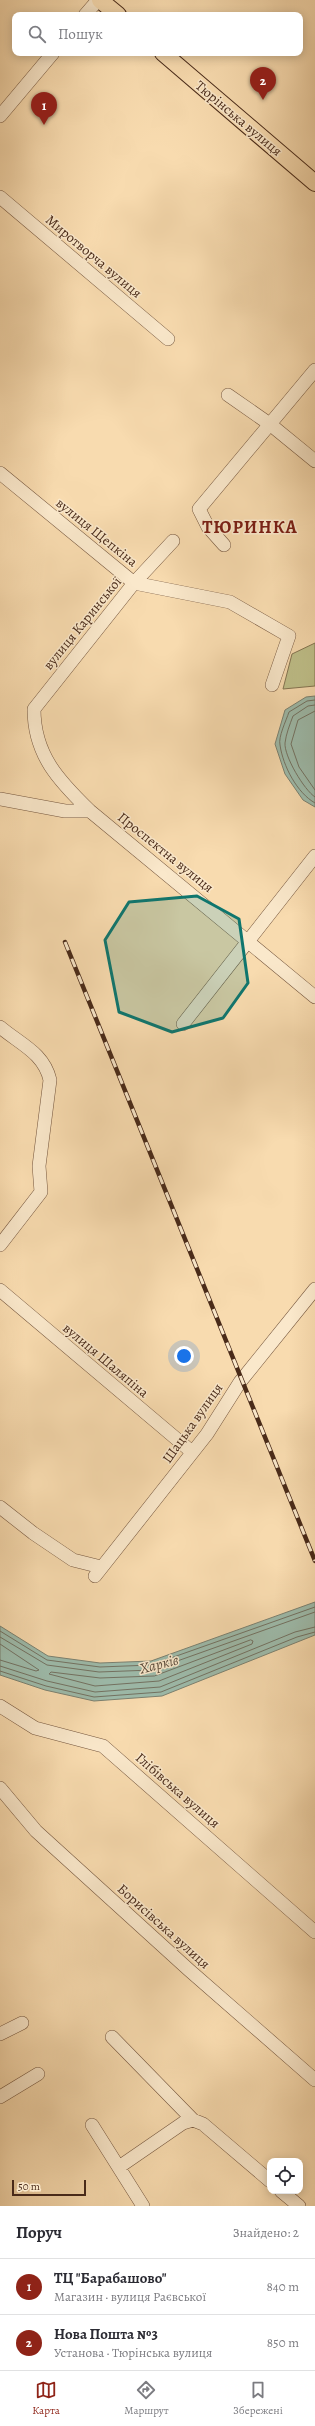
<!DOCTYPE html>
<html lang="uk">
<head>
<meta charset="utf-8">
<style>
	body { margin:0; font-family:Alegreya,serif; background:#f2f2f3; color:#2b2b33 }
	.controls { position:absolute; right:12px; bottom:12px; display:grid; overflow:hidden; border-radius:8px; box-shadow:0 2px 10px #0003 }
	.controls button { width:36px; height:36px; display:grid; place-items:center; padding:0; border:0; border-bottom:1px solid #e1e1e2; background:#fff; color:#2b2b33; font:20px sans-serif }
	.scale { position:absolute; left:12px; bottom:10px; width:74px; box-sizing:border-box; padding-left:4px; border:2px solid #492a19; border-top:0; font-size:11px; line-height:14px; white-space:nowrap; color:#492a19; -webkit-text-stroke:3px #fae8cb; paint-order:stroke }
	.you { position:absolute; left:184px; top:1356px; width:14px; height:14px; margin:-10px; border:3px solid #fff; border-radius:50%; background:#1a73e8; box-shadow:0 0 0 6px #1a73e833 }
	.badge { display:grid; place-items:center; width:26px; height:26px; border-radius:50%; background:#8f2418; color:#fff; font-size:13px; font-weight:700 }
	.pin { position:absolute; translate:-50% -33px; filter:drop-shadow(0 1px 2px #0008) }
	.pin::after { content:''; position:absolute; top:21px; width:14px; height:12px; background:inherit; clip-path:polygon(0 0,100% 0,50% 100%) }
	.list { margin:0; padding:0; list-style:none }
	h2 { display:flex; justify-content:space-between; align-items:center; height:52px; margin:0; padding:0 16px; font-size:17px }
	h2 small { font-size:13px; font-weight:400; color:#7c7c81 }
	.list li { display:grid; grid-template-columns:26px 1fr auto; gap:12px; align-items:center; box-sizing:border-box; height:56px; padding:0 16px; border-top:1px solid #e1e1e2 }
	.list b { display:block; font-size:15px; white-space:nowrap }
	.list p { margin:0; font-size:13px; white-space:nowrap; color:#7c7c81 }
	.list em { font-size:13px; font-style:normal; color:#7c7c81 }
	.icon { flex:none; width:22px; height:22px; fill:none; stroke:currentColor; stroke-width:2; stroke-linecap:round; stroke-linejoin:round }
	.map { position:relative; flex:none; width:315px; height:2206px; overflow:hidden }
	.search { position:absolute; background:#fff; box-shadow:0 2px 10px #0003; left:12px; right:12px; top:12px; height:44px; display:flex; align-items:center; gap:10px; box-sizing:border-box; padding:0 14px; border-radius:8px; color:#7c7c81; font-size:15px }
	.sheet { height:164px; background:#fff }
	nav { display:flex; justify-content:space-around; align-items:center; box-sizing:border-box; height:56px; border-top:1px solid #e1e1e2; background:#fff; font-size:11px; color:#7c7c81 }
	nav a { display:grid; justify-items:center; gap:2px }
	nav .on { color:#8f2418 }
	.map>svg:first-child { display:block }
	.green { fill:#bfc08a; stroke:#847552 }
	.water { fill:#9dbbab; stroke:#7b8171 }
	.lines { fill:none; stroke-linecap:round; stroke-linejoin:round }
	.shore { stroke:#737262; stroke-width:1 }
	.minor-casing { stroke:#75563e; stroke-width:14 }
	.major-casing { stroke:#492a19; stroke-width:18 }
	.minor { stroke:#fae8cb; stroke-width:13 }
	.major { stroke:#f8dbaf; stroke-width:16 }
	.rail-casing { stroke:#492a19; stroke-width:4.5 }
	.rail { stroke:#fae8cb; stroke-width:3; stroke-dasharray:9; stroke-linecap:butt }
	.marked { fill:#0f766e; fill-opacity:0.2; stroke:#0f766e; stroke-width:3; stroke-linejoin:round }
	.labels { text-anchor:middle; stroke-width:3; stroke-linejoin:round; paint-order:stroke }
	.street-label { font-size:14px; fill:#492a19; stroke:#fae8cb }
	.water-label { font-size:15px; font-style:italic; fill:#5e4e3e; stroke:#fae8cb }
	.district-label { font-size:18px; font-weight:bold; letter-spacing:1px; fill:#7a1f14; stroke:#fae8cb }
</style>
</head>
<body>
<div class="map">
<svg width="315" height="2206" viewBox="0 0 315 2206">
	<rect width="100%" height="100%" fill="#f8dbaf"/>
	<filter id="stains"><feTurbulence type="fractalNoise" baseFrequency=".005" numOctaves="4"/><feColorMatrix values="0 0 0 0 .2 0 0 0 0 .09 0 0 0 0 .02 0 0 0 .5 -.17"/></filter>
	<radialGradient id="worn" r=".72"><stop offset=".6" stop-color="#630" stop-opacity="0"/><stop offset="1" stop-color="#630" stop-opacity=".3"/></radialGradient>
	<path class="green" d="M315 643V686L283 689 292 654Z"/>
	<path class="water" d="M315 696V807L303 800 285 774 275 744 285 710 306 697Z
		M315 1602V1635L162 1696 94 1701 45 1690 0 1675V1626L48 1656 100 1663 151 1661Z"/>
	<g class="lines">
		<path class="shore" d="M315 700 307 701 289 712C286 721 278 737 280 745 283 766 297 793 315 803
			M315 705 308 706 293 716C290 724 286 734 285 743 284 756 304 790 315 797
			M315 711 298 720 291 744 299 767 315 790
			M0 1631 47 1660 100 1667 151 1665 315 1607
			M0 1637 47 1665 99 1672 152 1670 315 1612
			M251 1640 253 1641 252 1644 159 1681 95 1686 49 1674 51 1672 100 1678 154 1676Z
			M0 1644 39 1670 36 1671 0 1660
			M0 1666 47 1681 95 1692 160 1687 295 1632 315 1627
			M0 1671 46 1686 94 1697 161 1692 297 1637 315 1632"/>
		<g class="minor-casing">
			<path id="minor" d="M85 15 98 0
				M0 116 53 53
				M0 197 168 339
				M228 395 271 425 315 461
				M0 473 134 583 230 602 289 636 272 685
				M173 541 134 583 34 709C34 755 59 781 90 811L315 997
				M224 545 208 527 199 509 315 370
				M0 799 65 811H90
				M183 1024 315 856
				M0 1027C20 1044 44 1053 50 1080L39 1166 41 1192 0 1245
				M0 1290 192 1452
				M0 1507 33 1533 73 1560 101 1567
				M95 1576 207 1434 240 1382 315 1289
				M0 1706 35 1728 103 1746 315 1932
				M0 1788 36 1831 189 1970 315 2080
				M0 2034 22 2023
				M112 2037 193 2120 203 2124 270 2181
				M0 2097 38 2074
				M92 2125 143 2206
				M119 2167 183 2123 193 2120
				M281 2191 299 2206"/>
		</g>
		<g class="major-casing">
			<path id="major" d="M100 0 118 15
				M163 53 315 183"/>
		</g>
		<use href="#minor" class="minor"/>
		<use href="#major" class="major"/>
		<g class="rail-casing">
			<path id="rail" d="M65 942 315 1561"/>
		</g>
		<use href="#rail" class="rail"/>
	</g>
	<path class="marked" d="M197 896 239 919 248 983 223 1018 172 1032 119 1012 105 940 129 902Z"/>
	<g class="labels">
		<g class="street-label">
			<text transform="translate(239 118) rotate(40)" y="5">Тюрінська вулиця</text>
			<text transform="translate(94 256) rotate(40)" y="5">Миротворча вулиця</text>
			<text transform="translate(97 532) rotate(39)" y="5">вулиця Щепкіна</text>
			<text transform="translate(82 623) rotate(-51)" y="5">вулиця Каринської</text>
			<text transform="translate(166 852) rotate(39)" y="5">Проспектна вулиця</text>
			<text transform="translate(106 1360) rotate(40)" y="5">вулиця Шаляпіна</text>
			<text transform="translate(192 1423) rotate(-55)" y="5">Шацька вулиця</text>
			<text transform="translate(178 1790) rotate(41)" y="5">Глібівська вулиця</text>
			<text transform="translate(164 1926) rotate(42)" y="5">Борисівська вулиця</text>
		</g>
		<g class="water-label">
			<text transform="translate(159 1664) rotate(-14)" y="5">Харків</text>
		</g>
		<g class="district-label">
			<text x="250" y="533">ТЮРИНКА</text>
		</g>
	</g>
	<rect width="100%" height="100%" filter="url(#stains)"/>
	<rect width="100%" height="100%" fill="url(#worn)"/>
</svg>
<div class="controls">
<button><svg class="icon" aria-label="locate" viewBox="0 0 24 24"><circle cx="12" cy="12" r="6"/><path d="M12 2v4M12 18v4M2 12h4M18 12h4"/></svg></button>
</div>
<div class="scale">50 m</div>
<div class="you"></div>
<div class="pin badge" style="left:44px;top:125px">1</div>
<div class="pin badge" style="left:263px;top:100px">2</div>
<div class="search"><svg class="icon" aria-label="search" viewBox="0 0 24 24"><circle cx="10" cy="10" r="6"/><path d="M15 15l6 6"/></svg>Пошук</div>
</div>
<section class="sheet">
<h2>Поруч<small>Знайдено: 2</small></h2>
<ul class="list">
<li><span class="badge">1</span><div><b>ТЦ &quot;Барабашово&quot;</b><p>Магазин · вулиця Раєвської</p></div><em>840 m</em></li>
<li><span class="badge">2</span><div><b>Нова Пошта №3</b><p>Установа · Тюрінська вулиця</p></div><em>850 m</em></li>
</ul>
</section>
<nav>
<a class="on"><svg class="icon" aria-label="map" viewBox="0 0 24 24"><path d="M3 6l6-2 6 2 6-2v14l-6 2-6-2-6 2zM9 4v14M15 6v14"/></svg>Карта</a>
<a><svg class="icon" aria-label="directions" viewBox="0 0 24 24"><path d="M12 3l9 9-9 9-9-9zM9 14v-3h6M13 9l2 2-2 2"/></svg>Маршрут</a>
<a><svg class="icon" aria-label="saved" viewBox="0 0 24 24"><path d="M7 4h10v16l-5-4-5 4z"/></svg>Збережені</a>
</nav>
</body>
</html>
